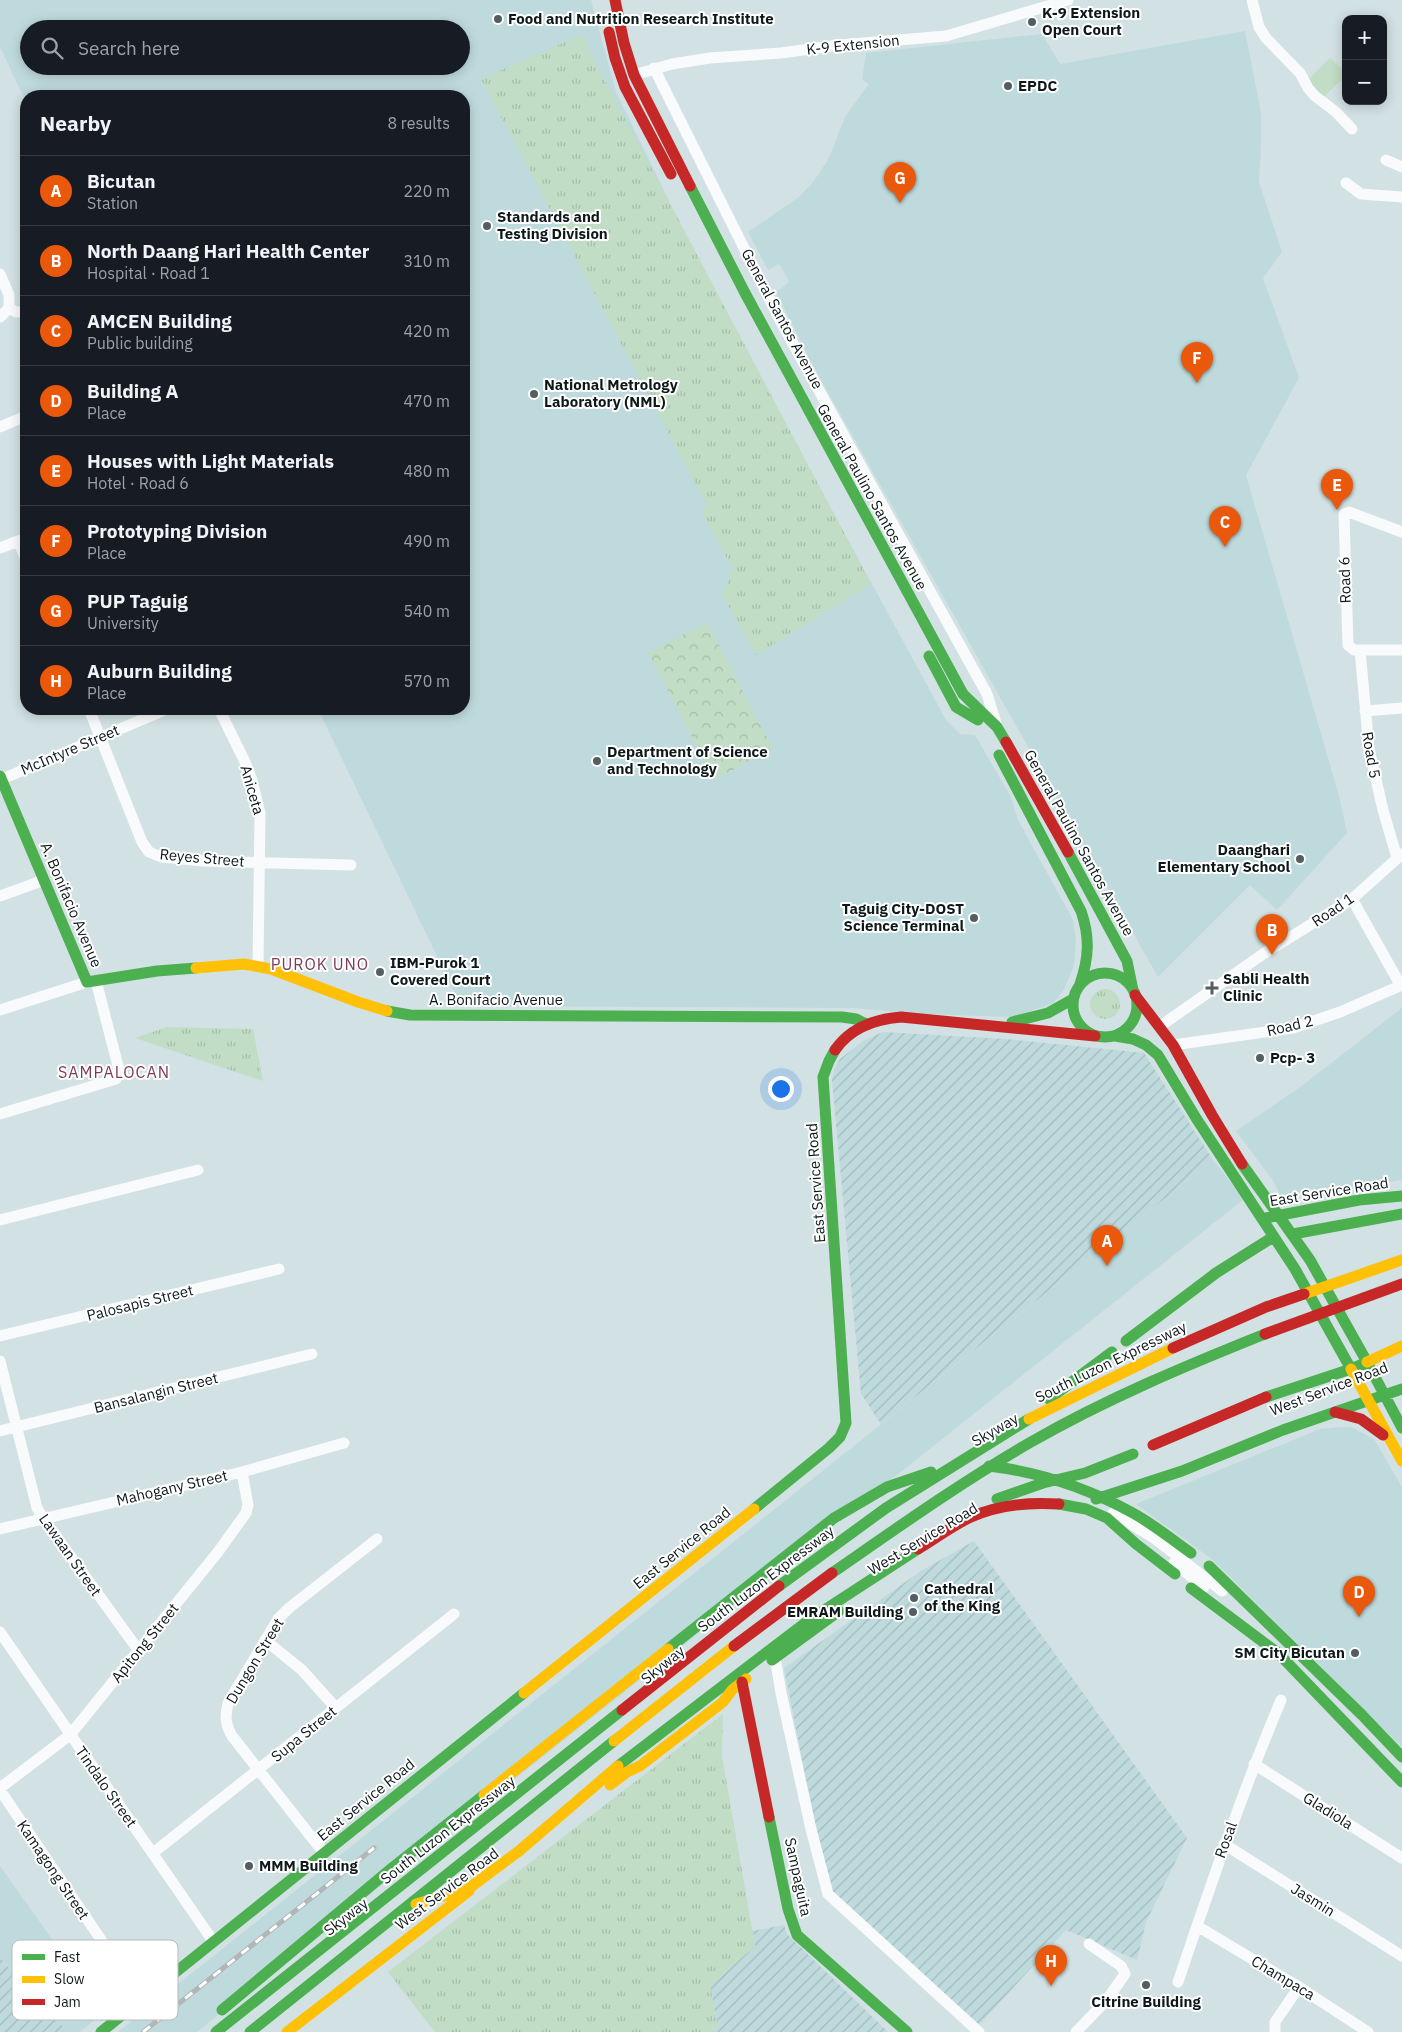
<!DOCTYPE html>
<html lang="en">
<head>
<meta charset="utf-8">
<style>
	body { margin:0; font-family:"IBM Plex Sans",sans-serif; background:#20242c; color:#f1f3f6 }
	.controls { position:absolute; right:15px; top:15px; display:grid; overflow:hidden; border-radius:10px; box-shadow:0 2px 12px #0003 }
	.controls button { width:45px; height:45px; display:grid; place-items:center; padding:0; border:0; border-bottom:1px solid #363941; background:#171b24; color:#f1f3f6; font:25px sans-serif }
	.you { position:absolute; left:780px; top:1088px; width:18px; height:18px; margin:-12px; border:4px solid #fff; border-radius:50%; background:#1a73e8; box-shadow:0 0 0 8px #1a73e833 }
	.badge { display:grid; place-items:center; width:32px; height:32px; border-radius:50%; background:#ea580c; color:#fff; font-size:16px; font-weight:700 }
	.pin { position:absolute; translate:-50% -41px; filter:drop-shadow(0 1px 2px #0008) }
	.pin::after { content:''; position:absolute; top:26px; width:18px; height:15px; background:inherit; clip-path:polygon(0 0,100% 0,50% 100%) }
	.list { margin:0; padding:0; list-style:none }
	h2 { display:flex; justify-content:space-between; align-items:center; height:65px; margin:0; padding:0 20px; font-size:21px }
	h2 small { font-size:16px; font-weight:400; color:#9ea1a6 }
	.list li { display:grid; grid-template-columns:32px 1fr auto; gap:15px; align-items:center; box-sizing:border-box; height:70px; padding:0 20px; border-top:1px solid #363941 }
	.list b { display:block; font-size:19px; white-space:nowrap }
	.list p { margin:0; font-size:16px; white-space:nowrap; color:#9ea1a6 }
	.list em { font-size:16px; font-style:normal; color:#9ea1a6 }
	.icon { flex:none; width:28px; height:28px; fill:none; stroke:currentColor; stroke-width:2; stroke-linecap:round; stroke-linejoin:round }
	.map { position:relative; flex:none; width:1402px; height:2032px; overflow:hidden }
	.search { position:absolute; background:#171b24; box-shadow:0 2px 12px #0003; left:20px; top:20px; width:450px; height:55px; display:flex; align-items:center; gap:12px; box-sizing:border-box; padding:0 18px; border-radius:28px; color:#9ea1a6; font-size:19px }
	.panel { position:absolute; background:#171b24; box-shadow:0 2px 12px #0003; left:20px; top:90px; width:450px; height:625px; border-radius:20px }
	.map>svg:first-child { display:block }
	.built { fill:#bfdadd; fill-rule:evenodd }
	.industrial { fill:url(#industrial-furrows) }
	.grass { fill:url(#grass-tufts) }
	.park { fill:url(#park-crowns) }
	.garden { fill:#c1ddc6 }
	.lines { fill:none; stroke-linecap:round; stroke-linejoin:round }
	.street { stroke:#f8fafb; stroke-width:11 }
	.fast { stroke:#4caf50; stroke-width:11 }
	.slow { stroke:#ffc107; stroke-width:11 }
	.jam { stroke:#c62828; stroke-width:11 }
	.rail-casing { stroke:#b2b6b6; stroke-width:5 }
	.rail { stroke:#fff; stroke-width:3; stroke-dasharray:9; stroke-linecap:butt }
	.poi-dot { fill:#535e60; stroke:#fff; stroke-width:2 }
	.labels { text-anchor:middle; stroke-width:4; stroke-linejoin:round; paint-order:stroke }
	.poi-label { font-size:15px; font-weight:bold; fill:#0e1819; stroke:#fff; text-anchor:start }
	.street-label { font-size:15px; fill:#0e1819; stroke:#fff }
	.neighbourhood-label { font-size:16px; letter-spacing:1px; fill:#7f3a54; stroke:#fff }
	.key { fill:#fff; stroke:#b7baba; stroke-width:1 }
	.key-label { font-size:14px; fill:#0e1819 }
</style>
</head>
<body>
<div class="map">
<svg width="1402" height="2032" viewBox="0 0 1402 2032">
	<defs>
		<pattern id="industrial-furrows" width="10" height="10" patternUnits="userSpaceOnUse" patternTransform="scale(1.25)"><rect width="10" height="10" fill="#bfdadd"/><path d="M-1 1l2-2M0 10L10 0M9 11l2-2" fill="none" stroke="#a3babd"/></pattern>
		<pattern id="grass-tufts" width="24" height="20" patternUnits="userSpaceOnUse" patternTransform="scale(1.25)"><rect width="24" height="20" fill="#c1ddc6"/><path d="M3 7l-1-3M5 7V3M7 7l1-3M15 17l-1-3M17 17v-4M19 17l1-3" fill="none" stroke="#a5bdaa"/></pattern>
		<pattern id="park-crowns" width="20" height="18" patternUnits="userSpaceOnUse" patternTransform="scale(1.25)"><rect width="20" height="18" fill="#c1ddc6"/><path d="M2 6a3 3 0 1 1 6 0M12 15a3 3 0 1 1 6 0" fill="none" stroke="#a5bdaa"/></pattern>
	</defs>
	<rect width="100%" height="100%" fill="#d2e1e3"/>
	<path class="built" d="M0 0H591L616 92 716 297 946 720 960 734 975 735 1011 797 1018 820 1073 920 1076 941 1074 966 1064 989 1054 1003 1012 1017 921 1014 854 1008 461 1006 318 709H464V96H26V102L0 47ZM29 29H461V66H29Z
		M1245 31 1261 113V147L1259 182 1282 252 1263 278 1299 378 1246 475 1339 796 1347 833 1277 910 1250 885 1158 977 812 364 776 292 789 282 784 272 779 264 768 270 748 232 799 197 813 182 828 160 846 115 869 84 862 79 866 53 1042 34 1060 64Z
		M1402 1008V1180L1281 1196 1272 1179 1236 1131 1303 1085Z
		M1213 1160 1244 1199 197 2032H118Z
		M1340 1427H1351L1374 1439 1402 1487V1747L1213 1560 1136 1504 1320 1429Z
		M0 1866 104 2012 80 2032H66L38 1987 10 1969 0 1957Z"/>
	<path class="industrial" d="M883 1032 1005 1039 1144 1053 1213 1160 881 1424 861 1394 832 1080 834 1070 840 1059 863 1041Z
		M974 1541 1187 1838 1146 1922 1137 1960 1066 1930 979 2025 828 1890 784 1668 921 1571Z
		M784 1925 787 1934 888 2032H707L717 2028 710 1985 755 1946 753 1931Z
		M0 1957 10 1969 38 1987 66 2032H0Z"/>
	<path class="grass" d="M581 35 871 584 756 655 722 595 733 569 702 514 707 506 481 79Z
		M1090 1004a15 15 0 1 1 30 0a15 15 0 1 1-30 0Z
		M167 1027 253 1029 263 1081 135 1038Z
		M723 1714 722 1756 755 1946 710 1985 718 2029 707 2032H435L388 1972Z"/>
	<path class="park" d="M707 622 773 749 714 780 648 653Z"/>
	<path class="garden" d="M1330 58 1346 72V76L1323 97 1307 81Z"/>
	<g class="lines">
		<path class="street" d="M1252 0 1259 27 1266 38 1300 73 1308 88 1315 96 1336 112 1352 129
			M654 68 780 320 987 694 996 723
			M634 75 672 64 710 58 781 53 839 45 946 36 1068 0
			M1386 160 1402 167
			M1346 183 1361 194 1402 197
			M0 274 9 295V308
			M9 308 16 312H26
			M0 317 9 308
			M0 427 26 416
			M1402 532 1349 512 1344 514 1348 645 1354 650H1402
			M18 541 26 559
			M0 548 26 538
			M1360 650 1369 749 1383 810 1397 858
			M89 709 142 842 149 852 161 857 203 861 351 865
			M219 709 245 762 252 780 260 813 258 966
			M1365 711 1402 708
			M0 780 167 709
			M0 896 44 880
			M1352 899 1401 986
			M0 1010 87 982
			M1159 1027 1263 954 1352 899 1402 854
			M1173 1045 1293 1028 1340 1012 1402 985
			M0 1114 116 1079 119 1071 117 1062 96 981
			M0 1220 198 1170
			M0 1336 279 1269
			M0 1361 37 1508 43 1518 139 1651
			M0 1431 312 1354
			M1113 1513 1154 1538 1222 1591
			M0 1529 242 1472 344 1443
			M1174 1563 1204 1587
			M0 1632 213 1941
			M265 1640 302 1670 336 1708
			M775 1657 781 1693 811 1829 828 1894 979 2032
			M1254 1764 1402 1858
			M0 1788 70 1735 218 1552 246 1513 248 1505 242 1472
			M0 1790 141 1999
			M1224 1844 1402 1956
			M153 1853 454 1614
			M324 1853 232 1736C225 1724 225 1716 228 1703L278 1619 289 1608 377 1539
			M1197 1926 1299 1987 1368 2032
			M1178 1982C1210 1887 1242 1793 1281 1700
			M1076 2032 1106 2001 1125 1974 1121 1966 1089 1944
			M1275 2032V2022L1299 1987"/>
		<path class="fast" d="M690 186 745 293 963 694 997 727 1006 742
			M929 656 956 707 978 720
			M999 755 1081 911C1090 937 1089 958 1080 984
			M0 776 87 982 157 971 196 968
			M1068 852 1127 961 1133 990
			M1073 1005a32 32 0 1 1 64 0a32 32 0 1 1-64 0Z
			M387 1011 410 1015 842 1017 856 1019 866 1024
			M1012 1022 1048 1013 1073 999
			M1115 1036 1133 1039 1146 1045 1158 1055 1196 1118 1295 1269 1351 1369 1367 1362 1310 1260 1242 1164
			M1266 1218 1359 1200 1402 1196
			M1293 1234 1402 1214
			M1126 1341 1216 1273 1273 1237
			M1367 1362 1402 1428
			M1266 1397 1351 1369
			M1049 1399 1112 1352
			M989 1466C1038 1472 1087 1488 1131 1512 1152 1523 1171 1539 1191 1553
			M997 1499 1043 1483 1085 1473 1133 1454
			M1096 1499 1182 1471 1283 1430 1402 1389
			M1059 1504 1086 1509 1107 1518 1136 1544 1175 1574
			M754 1509 829 1448 840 1437 846 1423 823 1077 829 1061 835 1050
			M1209 1566 1362 1715 1402 1757
			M832 1573C897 1528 963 1481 1031 1442 1106 1399 1185 1366 1265 1334
			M779 1586 886 1508 1029 1419
			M1191 1588 1278 1653 1402 1782
			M668 1649 834 1518 887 1487 931 1472
			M772 1660 839 1611
			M618 1766 809 1620 918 1549
			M769 1817 788 1909 797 1935 907 2032
			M222 2010 392 1868 484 1795
			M101 2032 524 1693
			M216 2032 622 1710
			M250 2032 614 1741"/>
		<path class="slow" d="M196 968 244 964 271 969 358 1002 387 1011
			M1304 1294 1402 1260
			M1367 1362 1402 1346
			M1351 1369 1402 1461
			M1029 1419 1173 1348
			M524 1693 754 1509
			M614 1741 734 1646
			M610 1785 627 1772 640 1766 723 1702 732 1690 746 1679
			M484 1795 668 1649
			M416 1904 468 1889 519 1851 618 1766
			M287 2032 469 1891"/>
		<path class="jam" d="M615 0 624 43 634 75 690 186
			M609 32 615 58 625 87 671 174
			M1006 742 1068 852
			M1135 995 1173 1045 1212 1115 1242 1164
			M835 1050C851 1027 875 1019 901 1017L1095 1036
			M1265 1334 1402 1284
			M1173 1348 1266 1307 1304 1294
			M1335 1412 1361 1419 1383 1435
			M1153 1445 1266 1397
			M918 1549C935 1539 953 1525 971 1517 998 1505 1029 1502 1059 1504
			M734 1646 832 1573
			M742 1682 769 1817
			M622 1710 779 1586"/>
		<g class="rail-casing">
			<path id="rail" d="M143 2032 374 1848"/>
		</g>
		<use href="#rail" class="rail"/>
	</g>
	<g class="poi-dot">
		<circle cx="498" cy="19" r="5"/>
		<circle cx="1032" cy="22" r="5"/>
		<circle cx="1008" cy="86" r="5"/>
		<circle cx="487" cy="226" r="5"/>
		<circle cx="534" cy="394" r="5"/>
		<circle cx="597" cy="761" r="5"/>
		<circle cx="1300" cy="859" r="5"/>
		<circle cx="974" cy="918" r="5"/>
		<circle cx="380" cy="972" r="5"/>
		<path d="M1209.5 980.5h5v5h5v5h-5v5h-5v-5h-5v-5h5z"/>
		<circle cx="1260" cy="1058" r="5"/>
		<circle cx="914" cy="1598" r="5"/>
		<circle cx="913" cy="1612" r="5"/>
		<circle cx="1355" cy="1653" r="5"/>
		<circle cx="249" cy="1866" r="5"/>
		<circle cx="1146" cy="1985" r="5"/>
	</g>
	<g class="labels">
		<g class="poi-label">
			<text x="1042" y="18">K-9 Extension<tspan x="1042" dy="17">Open Court</tspan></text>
			<text x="508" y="24">Food and Nutrition Research Institute</text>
			<text x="1018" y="91">EPDC</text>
			<text x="497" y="222">Standards and<tspan x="497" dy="17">Testing Division</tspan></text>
			<text x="544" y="390">National Metrology<tspan x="544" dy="17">Laboratory (NML)</tspan></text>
			<text x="607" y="757">Department of Science<tspan x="607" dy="17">and Technology</tspan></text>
			<text x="1290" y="855" text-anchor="end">Daanghari<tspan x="1290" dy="17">Elementary School</tspan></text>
			<text x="964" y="914" text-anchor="end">Taguig City-DOST<tspan x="964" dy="17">Science Terminal</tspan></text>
			<text x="390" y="968">IBM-Purok 1<tspan x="390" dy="17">Covered Court</tspan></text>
			<text x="1223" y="984">Sabli Health<tspan x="1223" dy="17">Clinic</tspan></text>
			<text x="1270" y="1063">Pcp- 3</text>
			<text x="924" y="1594">Cathedral<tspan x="924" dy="17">of the King</tspan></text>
			<text x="903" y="1617" text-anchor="end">EMRAM Building</text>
			<text x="1345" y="1658" text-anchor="end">SM City Bicutan</text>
			<text x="259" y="1871">MMM Building</text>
			<text x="1146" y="2007" text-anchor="middle">Citrine Building</text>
		</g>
		<g class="street-label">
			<text transform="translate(853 45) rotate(-6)" y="5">K-9 Extension</text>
			<text transform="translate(782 319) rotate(62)" y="5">General Santos Avenue</text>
			<text transform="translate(872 497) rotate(61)" y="5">General Paulino Santos Avenue</text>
			<text transform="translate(1345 580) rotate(-92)" y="5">Road 6</text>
			<text transform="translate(70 750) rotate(-23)" y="5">McIntyre Street</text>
			<text transform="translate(1371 755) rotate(80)" y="5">Road 5</text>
			<text transform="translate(252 790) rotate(74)" y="5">Aniceta</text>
			<text transform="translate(1079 843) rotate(61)" y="5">General Paulino Santos Avenue</text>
			<text transform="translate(202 858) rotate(5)" y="5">Reyes Street</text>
			<text transform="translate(71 905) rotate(67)" y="5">A. Bonifacio Avenue</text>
			<text transform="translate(1333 910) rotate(-34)" y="5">Road 1</text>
			<text x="496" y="1005">A. Bonifacio Avenue</text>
			<text transform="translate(1290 1026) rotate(-13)" y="5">Road 2</text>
			<text transform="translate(816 1183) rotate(-94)" y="5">East Service Road</text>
			<text transform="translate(1329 1192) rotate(-9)" y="5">East Service Road</text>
			<text transform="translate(140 1303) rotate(-14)" y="5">Palosapis Street</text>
			<text transform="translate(1111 1362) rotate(-26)" y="5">South Luzon Expressway</text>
			<text transform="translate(1329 1389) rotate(-21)" y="5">West Service Road</text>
			<text transform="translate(156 1393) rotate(-14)" y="5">Bansalangin Street</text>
			<text transform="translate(995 1430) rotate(-30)" y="5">Skyway</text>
			<text transform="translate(172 1488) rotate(-13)" y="5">Mahogany Street</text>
			<text transform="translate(923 1539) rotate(-31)" y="5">West Service Road</text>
			<text transform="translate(682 1548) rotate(-39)" y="5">East Service Road</text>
			<text transform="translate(70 1555) rotate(55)" y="5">Lawaan Street</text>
			<text transform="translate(766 1579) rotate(-37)" y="5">South Luzon Expressway</text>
			<text transform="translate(145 1643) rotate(-51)" y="5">Apitong Street</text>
			<text transform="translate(255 1661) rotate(-59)" y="5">Dungon Street</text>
			<text transform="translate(663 1665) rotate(-39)" y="5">Skyway</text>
			<text transform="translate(304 1734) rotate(-39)" y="5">Supa Street</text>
			<text transform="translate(106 1787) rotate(55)" y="5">Tindalo Street</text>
			<text transform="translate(366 1800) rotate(-39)" y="5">East Service Road</text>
			<text transform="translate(1328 1811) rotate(32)" y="5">Gladiola</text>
			<text transform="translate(448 1830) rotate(-38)" y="5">South Luzon Expressway</text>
			<text transform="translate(1226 1840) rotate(-70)" y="5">Rosal</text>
			<text transform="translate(53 1870) rotate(56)" y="5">Kamagong Street</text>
			<text transform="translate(798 1877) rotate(78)" y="5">Sampaguita</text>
			<text transform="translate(447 1889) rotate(-37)" y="5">West Service Road</text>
			<text transform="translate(1313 1900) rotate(32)" y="5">Jasmin</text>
			<text transform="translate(346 1917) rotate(-38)" y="5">Skyway</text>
			<text transform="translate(1283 1978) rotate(31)" y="5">Champaca</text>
		</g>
		<g class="neighbourhood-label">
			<text x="320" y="970">PUROK UNO</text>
			<text x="114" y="1078">SAMPALOCAN</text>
		</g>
	</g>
	<rect x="12" y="1940" width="166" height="80" rx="8" class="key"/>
	<rect x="22" y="1954" width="23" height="6" fill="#4caf50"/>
	<rect x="22" y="1976" width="23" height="7" fill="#ffc107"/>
	<rect x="22" y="1999" width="23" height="6" fill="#c62828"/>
	<g class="key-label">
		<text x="54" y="1962">Fast</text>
		<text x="54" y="1984">Slow</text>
		<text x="54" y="2007">Jam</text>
	</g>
</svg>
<div class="controls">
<button>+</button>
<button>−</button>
</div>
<div class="you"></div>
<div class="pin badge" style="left:1107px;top:1266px">A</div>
<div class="pin badge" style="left:1272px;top:955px">B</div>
<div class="pin badge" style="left:1225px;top:547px">C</div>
<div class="pin badge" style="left:1359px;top:1617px">D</div>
<div class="pin badge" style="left:1337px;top:510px">E</div>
<div class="pin badge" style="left:1197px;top:383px">F</div>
<div class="pin badge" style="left:900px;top:203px">G</div>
<div class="pin badge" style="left:1051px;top:1986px">H</div>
<div class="search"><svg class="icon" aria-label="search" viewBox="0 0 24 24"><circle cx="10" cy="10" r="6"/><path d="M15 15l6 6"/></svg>Search here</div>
<section class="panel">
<h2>Nearby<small>8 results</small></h2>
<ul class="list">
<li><span class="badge">A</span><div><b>Bicutan</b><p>Station</p></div><em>220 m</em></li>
<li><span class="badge">B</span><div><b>North Daang Hari Health Center</b><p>Hospital · Road 1</p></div><em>310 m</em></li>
<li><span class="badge">C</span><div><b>AMCEN Building</b><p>Public building</p></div><em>420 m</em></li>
<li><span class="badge">D</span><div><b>Building A</b><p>Place</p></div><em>470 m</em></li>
<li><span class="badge">E</span><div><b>Houses with Light Materials</b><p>Hotel · Road 6</p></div><em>480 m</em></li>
<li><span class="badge">F</span><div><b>Prototyping Division</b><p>Place</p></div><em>490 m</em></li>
<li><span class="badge">G</span><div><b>PUP Taguig</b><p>University</p></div><em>540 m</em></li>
<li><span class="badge">H</span><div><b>Auburn Building</b><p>Place</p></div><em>570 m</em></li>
</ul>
</section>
</div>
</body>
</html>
